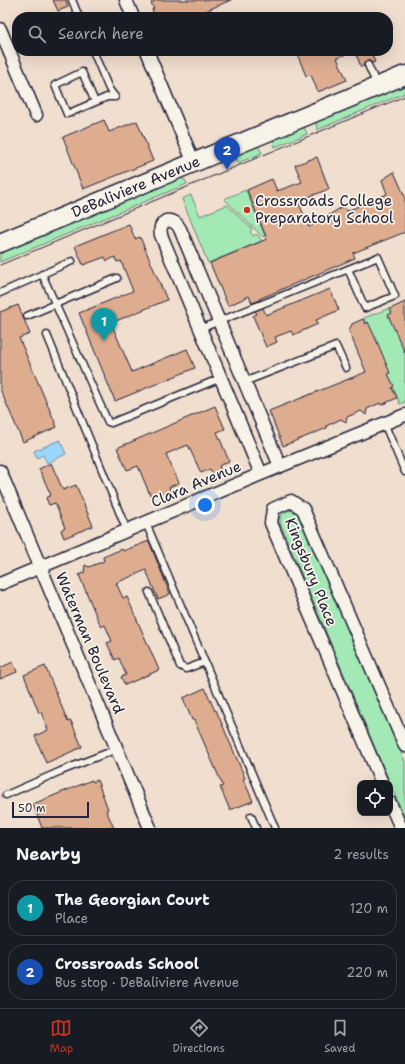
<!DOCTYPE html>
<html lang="en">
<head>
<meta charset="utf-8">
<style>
	body { margin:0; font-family:"Shantell Sans",sans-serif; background:#20242c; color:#f1f3f6 }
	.controls { position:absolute; right:12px; bottom:12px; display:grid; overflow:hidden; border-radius:8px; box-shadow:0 4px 16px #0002 }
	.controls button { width:36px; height:36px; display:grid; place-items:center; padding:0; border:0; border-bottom:1px solid #363941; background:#171b24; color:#f1f3f6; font:20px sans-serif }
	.scale { position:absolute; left:12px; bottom:10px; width:77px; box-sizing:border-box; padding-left:4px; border:2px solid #22223b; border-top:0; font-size:11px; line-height:14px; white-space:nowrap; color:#22223b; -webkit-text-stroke:3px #f7f3e8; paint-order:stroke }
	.you { position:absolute; left:205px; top:505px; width:14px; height:14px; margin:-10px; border:3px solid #fff; border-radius:50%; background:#1a73e8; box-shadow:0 0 0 6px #1a73e833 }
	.badge { display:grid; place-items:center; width:26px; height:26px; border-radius:50%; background:#c8321e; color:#fff; font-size:13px; font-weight:700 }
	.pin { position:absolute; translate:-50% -33px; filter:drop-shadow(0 1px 2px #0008) }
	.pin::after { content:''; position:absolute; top:21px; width:14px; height:12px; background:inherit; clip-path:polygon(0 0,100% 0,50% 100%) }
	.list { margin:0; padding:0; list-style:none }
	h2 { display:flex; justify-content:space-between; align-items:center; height:52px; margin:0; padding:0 16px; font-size:17px }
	h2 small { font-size:13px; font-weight:400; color:#9ea1a6 }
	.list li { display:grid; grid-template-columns:26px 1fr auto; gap:12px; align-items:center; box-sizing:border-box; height:56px; margin:0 8px 8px; padding:0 8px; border:1px solid #363941; border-radius:16px }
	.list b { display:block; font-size:15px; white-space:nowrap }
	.list p { margin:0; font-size:13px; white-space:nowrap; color:#9ea1a6 }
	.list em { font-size:13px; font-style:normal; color:#9ea1a6 }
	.icon { flex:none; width:22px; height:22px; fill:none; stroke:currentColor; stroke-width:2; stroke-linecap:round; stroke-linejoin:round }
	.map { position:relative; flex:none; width:405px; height:828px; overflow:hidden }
	.search { position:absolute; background:#171b24; box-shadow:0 4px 16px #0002; left:12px; right:12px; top:12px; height:44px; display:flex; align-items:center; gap:10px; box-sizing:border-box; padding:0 14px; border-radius:16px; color:#9ea1a6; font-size:15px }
	.sheet { height:180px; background:#171b24 }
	nav { display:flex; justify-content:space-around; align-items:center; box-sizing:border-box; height:56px; border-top:1px solid #363941; background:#171b24; font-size:11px; color:#9ea1a6 }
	nav a { display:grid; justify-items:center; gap:2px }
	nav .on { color:#c8321e }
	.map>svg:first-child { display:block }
	.green { fill:#a3e9b5; stroke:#628678 }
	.water { fill:#9ad7fb; stroke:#6a8fae }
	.building { fill:#dead90; stroke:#22223b }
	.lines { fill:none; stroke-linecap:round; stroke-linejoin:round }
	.service-casing { stroke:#22223b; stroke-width:9 }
	.minor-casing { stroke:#22223b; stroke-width:15 }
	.secondary-casing { stroke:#22223b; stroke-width:21 }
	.service { stroke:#f7f3e8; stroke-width:6 }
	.minor { stroke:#f7f3e8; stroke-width:12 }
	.secondary { stroke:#f7f3e8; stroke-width:18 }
	.tram { stroke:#22223b; stroke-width:1 }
	.poi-dot { fill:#c8321e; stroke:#f7f3e8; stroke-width:1.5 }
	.labels { text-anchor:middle; stroke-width:3.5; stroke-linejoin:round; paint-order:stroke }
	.street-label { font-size:15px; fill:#22223b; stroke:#f7f3e8 }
	.poi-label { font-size:15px; fill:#22223b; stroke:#f7f3e8; text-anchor:start }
</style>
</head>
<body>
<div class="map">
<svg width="405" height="828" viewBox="0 0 405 828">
	<rect width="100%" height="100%" fill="#f0dece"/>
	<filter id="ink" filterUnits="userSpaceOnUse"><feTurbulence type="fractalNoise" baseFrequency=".025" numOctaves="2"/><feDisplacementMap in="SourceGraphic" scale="8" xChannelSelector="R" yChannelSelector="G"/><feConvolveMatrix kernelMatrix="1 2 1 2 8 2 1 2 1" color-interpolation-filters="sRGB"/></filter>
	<g filter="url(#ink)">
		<path class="green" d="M405 84V93L317 130 316 121Z
			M302 127 305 129 307 134 275 147 273 141 276 138Z
			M258 146 262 153 238 163 235 155Z
			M180 178 185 180 187 184 0 262V252Z
			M246 190 265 236 263 237 224 199Z
			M191 195 200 216 227 205 252 229 250 232 254 236 257 234 262 241 208 263 182 199Z
			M390 308 405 344V402L400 404 364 318Z
			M294 510 299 513 405 762V819L280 523V516L287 511Z"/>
		<path class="water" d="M60 440 66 454 47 463 43 455 37 458 34 451Z"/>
		<path class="building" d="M53 0H66L68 7 58 11Z
			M157 0H231L192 17H155L152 9H154L151 3Z
			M296 51H353L337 58 347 80 318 92 311 75 306 76Z
			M355 51H370L375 62 372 63 370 61H367L364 63V66L361 67Z
			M104 120 109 132 137 121 153 161 83 189 63 137Z
			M317 157 329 189 298 201 309 227 344 206 347 211 387 194 382 180 394 172 405 197V232L353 253 355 258 259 299 260 300 252 303 249 296 228 306 210 263 267 239 247 190 272 179 277 191 302 182 295 165Z
			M129 224 135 239 140 237 167 300 111 323 132 372 187 349 195 368 115 401 79 313 133 291 121 261 117 262 115 257 107 261 105 257 83 265 75 246Z
			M330 289 339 310 316 320 318 324 293 335 291 331 275 337 277 342 266 347 253 316 257 314 255 311 263 308 266 315Z
			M405 302V353L388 315 392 313 390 309Z
			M18 305 30 334 19 338 57 427 23 442 0 389V312Z
			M363 319 365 324 368 322 378 344 390 373 388 374 394 386 392 388 397 398 381 405 380 403 367 409 366 415 361 411 347 417 346 422 341 419 326 426 327 428 283 446 269 411 366 372 349 331 352 324Z
			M215 406 225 429 217 432 229 461 219 466 221 471 213 474 210 469 201 473 188 445 166 454 179 483 169 487 171 492 162 496 160 491 150 495 138 466 127 470 117 448Z
			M51 463 63 490 76 485 93 526 64 538 61 530 65 528 55 503 49 505 46 498 51 495 39 469Z
			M149 541 170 594 158 599 146 570 116 583 123 598 127 597 159 670 125 685 121 677 126 675 119 658 115 660 107 643 112 641 105 625 101 627 79 575 84 573 85 565 89 567 104 561 103 557 122 549 123 551Z
			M13 662 17 672 0 679V668Z
			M45 666 68 722 71 721 82 747 46 763 35 736 48 730 41 712 39 713 24 675Z
			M205 688 215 711 216 710 245 778 243 779 253 801 230 810 220 787 223 786 194 720H192L183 698Z
			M92 780 93 782 97 780 108 809 106 810 114 828H42L33 804Z"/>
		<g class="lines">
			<g class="service-casing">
				<path id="service" d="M72 0 79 17
					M93 51 109 89 115 97
					M368 65 377 85
					M95 102 82 72 55 85 67 114 107 97H115
					M42 274 108 422 111 423 221 378
					M0 293 72 261
					M27 316 117 278
					M200 329 378 257 395 296 365 308 348 269
					M47 335 127 531
					M244 382 336 346 346 368
					M384 423 405 472
					M146 523 275 828
					M149 592 180 666 186 669 205 662
					M6 795 61 771 117 749
					M251 816 256 828"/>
			</g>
			<g class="minor-casing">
				<path id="minor" d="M126 0 133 17
					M0 29 36 115
					M147 51 194 163
					M0 471 150 828
					M261 474 161 235C160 229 160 225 166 221 173 220 177 223 180 229L280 466
					M0 584 261 474 405 415
					M382 783 271 523 273 509 291 501 303 509 405 746
					M390 803 401 828"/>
			</g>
			<g class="secondary-casing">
				<g id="secondary">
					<path id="s1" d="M0 243 405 75"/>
				</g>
			</g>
			<use href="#service" class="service"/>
			<use href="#minor" class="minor"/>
			<use href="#secondary" class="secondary"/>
			<path class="tram" d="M0 265 405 96"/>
		</g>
	</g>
	<circle class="poi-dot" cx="247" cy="210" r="4"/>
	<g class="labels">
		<g class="street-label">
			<text dy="5" stroke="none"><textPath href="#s1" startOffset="147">DeBaliviere Avenue</textPath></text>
			<text transform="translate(196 484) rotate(-23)" y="5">Clara Avenue</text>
			<text transform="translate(311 572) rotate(68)" y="5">Kingsbury Place</text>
			<text transform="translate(90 643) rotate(67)" y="5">Waterman Boulevard</text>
		</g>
		<g class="poi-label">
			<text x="255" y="206">Crossroads College<tspan x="255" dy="17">Preparatory School</tspan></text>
		</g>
	</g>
</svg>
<div class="controls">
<button><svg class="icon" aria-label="locate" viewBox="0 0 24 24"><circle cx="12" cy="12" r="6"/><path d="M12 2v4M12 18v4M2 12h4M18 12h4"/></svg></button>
</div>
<div class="scale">50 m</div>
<div class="you"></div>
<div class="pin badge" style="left:104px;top:341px;background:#0f9aa8">1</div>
<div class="pin badge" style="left:227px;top:170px;background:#1a4fb4">2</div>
<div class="search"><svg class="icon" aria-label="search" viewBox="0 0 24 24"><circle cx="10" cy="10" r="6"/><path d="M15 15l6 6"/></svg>Search here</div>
</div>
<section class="sheet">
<h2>Nearby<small>2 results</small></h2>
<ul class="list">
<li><span class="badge" style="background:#0f9aa8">1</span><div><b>The Georgian Court</b><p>Place</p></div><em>120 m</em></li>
<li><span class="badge" style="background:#1a4fb4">2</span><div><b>Crossroads School</b><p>Bus stop · DeBaliviere Avenue</p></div><em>220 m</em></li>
</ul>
</section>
<nav>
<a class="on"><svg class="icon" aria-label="map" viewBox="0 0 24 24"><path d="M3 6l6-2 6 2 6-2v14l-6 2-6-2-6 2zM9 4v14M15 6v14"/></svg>Map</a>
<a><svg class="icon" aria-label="directions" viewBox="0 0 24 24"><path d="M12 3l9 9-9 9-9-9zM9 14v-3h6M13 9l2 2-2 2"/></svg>Directions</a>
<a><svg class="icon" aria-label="saved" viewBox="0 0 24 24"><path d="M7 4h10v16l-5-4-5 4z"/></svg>Saved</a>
</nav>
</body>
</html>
